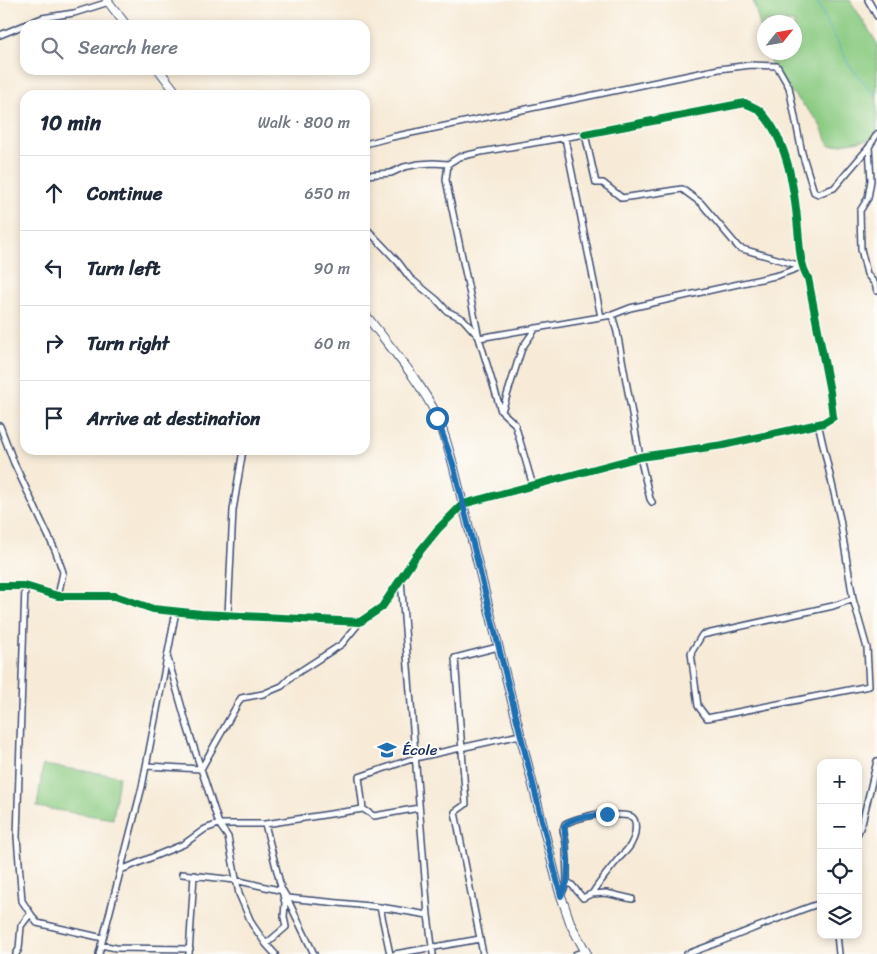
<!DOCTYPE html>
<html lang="en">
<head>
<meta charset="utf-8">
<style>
	body { margin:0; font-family:Sriracha,sans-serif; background:#f6f6f7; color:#1f2937 }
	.controls { position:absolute; right:15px; bottom:15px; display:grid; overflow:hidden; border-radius:10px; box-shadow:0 2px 8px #0003 }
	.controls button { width:45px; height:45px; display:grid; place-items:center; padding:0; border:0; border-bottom:1px solid #e0e1e3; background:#fff; color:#1f2937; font:25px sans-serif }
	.compass { position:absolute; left:757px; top:15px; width:45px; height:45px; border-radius:50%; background:#fff; box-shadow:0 2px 8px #0003; rotate:59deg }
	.stop { position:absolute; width:15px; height:15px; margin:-11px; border:4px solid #1f6fb2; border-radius:50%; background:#fff }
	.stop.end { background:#1f6fb2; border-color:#fff; box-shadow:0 1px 5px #0008 }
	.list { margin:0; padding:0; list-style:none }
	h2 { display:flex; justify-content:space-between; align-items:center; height:65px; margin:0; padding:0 20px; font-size:21px }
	h2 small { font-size:16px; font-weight:400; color:#747a83 }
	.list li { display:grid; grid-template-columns:32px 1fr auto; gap:15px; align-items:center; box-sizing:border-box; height:75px; padding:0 20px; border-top:1px solid #e0e1e3 }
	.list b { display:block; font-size:19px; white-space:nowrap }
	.list em { font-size:16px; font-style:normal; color:#747a83 }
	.icon { flex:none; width:28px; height:28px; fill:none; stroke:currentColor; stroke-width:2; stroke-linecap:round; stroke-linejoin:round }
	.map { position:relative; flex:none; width:877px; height:954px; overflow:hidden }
	.search { position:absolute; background:#fff; box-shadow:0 2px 8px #0003; left:20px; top:20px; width:350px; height:55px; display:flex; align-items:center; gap:12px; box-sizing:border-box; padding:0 18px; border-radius:15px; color:#747a83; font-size:19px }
	.panel { position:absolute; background:#fff; box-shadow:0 2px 8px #0003; left:20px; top:90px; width:350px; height:365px; border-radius:15px }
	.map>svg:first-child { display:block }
	.green { fill:#8bcb82; stroke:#537d70 }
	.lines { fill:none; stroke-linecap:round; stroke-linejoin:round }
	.stream { stroke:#53a3cd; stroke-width:1 }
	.street-casing { stroke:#3c4b70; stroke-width:8 }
	.primary-casing { stroke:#3c4b70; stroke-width:10 }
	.street { stroke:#fff; stroke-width:5 }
	.primary { stroke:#fff; stroke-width:8 }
	.cycleway-casing { stroke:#fdfcf7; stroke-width:11 }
	.cycleway { stroke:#00873e; stroke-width:8 }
	.route { stroke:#1f6fb2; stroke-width:6 }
	.labels { text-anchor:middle; stroke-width:4; stroke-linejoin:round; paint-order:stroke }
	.poi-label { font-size:15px; fill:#1b2f5e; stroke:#fdfcf7; text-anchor:start }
</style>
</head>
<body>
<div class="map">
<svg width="877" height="954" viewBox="0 0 877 954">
	<rect width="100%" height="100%" fill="#fdfcf7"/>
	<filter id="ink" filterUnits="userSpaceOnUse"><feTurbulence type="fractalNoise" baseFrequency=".02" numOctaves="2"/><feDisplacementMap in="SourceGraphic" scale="10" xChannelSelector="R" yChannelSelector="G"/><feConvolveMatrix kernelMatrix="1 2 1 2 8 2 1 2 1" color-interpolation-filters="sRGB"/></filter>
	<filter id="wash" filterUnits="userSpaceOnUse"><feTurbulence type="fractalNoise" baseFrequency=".0096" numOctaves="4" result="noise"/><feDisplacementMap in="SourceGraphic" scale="20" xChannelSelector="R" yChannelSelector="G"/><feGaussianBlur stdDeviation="1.12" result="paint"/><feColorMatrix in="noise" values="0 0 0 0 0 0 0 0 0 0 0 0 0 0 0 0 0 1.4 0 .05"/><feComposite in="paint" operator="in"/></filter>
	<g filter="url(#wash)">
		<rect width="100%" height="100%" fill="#f7ebd8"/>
		<path class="green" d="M753 0H850L877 43V138L830 146 818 121 773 72 768 53 794 52V22H764V40Z
			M43 765 119 776 113 819 37 807Z"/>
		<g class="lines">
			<path class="stream" d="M816 0 849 65 877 97"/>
		</g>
	</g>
	<g filter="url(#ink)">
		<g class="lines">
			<g class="street-casing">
				<path id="street" d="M868 0 877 16
					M0 35 42 18 74 13 109 2
					M565 138 601 317
					M365 144 392 137 719 69 751 65 777 66 789 87 802 153 814 192 818 194 834 188 869 147 877 134
					M869 147 871 180 868 198 860 211 861 249 867 274 875 284 877 291
					M365 175 391 173 404 167 419 164 433 163 448 164
					M365 227 398 262 410 278 437 300 447 311 463 319 479 337
					M612 315 617 332 640 457 650 499 652 502
					M479 338 446 180 448 164 459 157 481 152 585 134 596 183H603L622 198 682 189 701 203 739 248 801 266
					M502 411 522 348 536 328
					M818 423 840 519 853 599 833 606 702 635 691 653 698 706 707 718 869 686 867 648 853 599
					M0 426 14 463 55 550 63 572 58 596
					M533 486 515 424 501 411 479 338 612 315 630 308 779 275 801 267
					M401 580 428 915 433 954
					M0 586H25L58 596H115L153 609 201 614 360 622 382 607 416 556 438 529 463 504 640 457 723 445 823 423 833 417 830 392 808 278C799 262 800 247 798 229 795 192 788 140 761 112 758 108 750 106 745 103L585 134
					M25 586 17 837 22 901 37 923 103 938
					M228 615 233 510 243 450
					M168 659 188 729 219 824 228 837 239 894 252 924 266 944 275 954
					M147 766 201 769 241 698 263 694 282 686 291 677 342 644 360 622
					M363 809 359 777 415 758 520 735
					M265 824 285 903 284 917 286 927 266 944
					M858 833 862 823 877 761
					M121 870 184 844 205 829 219 824H265L363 809 374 816 419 808
					M182 874 235 880 283 891 287 898 380 907 428 915
					M567 882 566 843 563 830 565 824C573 819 601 812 610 814 616 816 627 814 632 817 638 821 635 837 632 842 630 848 624 853 620 857 610 869 600 881 592 894
					M561 895 567 882 572 885 583 898 591 894 606 893 632 899
					M287 898 314 954
					M380 907 390 954
					M837 935 839 954
					M101 945 116 948 190 949
					M16 954 19 949 21 926 30 914
					M99 954 142 787 176 611
					M189 954 194 875
					M395 954 480 939
					M483 954 455 812 466 804 455 658 498 647
					M576 954 585 951
					M687 954C733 938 776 918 821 903"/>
			</g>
			<g class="primary-casing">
				<path id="primary" d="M107 0 126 25
					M159 70 178 95
					M365 314C389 346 419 379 437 416 444 431 448 448 453 464L559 890 571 925 587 954"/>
			</g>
			<use href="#street" class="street"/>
			<use href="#primary" class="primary"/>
			<g class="cycleway-casing">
				<path id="cycleway" d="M0 586H25L58 596H115L153 609 201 614 360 622 382 607 416 556 438 529 463 504 640 457 723 445 823 423 833 417 830 392 808 278C799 262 800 247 798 229 795 192 788 140 761 112 758 108 750 106 745 103L585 134"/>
			</g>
			<use href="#cycleway" class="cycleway"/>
		</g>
	</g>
	<g class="lines" filter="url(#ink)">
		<path class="route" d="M437 418 453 464 561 896 567 882 568 861 564 826C572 816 595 816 607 814"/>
	</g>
	<defs>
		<g id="school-bare" transform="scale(1.5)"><path d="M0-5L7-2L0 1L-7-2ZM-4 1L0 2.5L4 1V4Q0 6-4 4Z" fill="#1f6fb2" stroke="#fdfcf7" stroke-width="2.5" paint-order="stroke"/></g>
	</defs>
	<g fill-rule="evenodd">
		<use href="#school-bare" x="387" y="750"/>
	</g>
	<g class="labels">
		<g class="poi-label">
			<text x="402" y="755">École</text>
		</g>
	</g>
</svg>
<div class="controls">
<button>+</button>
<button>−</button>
<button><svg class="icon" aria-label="locate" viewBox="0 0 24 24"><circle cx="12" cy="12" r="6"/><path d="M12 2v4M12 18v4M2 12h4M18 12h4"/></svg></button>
<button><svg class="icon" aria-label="layers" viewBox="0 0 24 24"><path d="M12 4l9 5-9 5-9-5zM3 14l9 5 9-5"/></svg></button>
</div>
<svg class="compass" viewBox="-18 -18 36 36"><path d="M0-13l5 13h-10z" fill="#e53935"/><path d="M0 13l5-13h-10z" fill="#747a83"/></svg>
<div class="stop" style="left:437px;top:418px"></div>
<div class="stop end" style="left:607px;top:814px"></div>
<div class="search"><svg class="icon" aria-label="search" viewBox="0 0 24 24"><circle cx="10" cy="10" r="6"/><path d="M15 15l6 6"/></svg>Search here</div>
<section class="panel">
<h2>10 min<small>Walk · 800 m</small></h2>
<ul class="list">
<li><svg class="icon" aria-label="ahead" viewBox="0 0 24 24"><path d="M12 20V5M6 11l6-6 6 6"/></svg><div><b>Continue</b></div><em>650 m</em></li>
<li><svg class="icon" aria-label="left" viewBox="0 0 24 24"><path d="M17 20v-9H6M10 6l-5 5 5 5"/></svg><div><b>Turn left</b></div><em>90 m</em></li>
<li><svg class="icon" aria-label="right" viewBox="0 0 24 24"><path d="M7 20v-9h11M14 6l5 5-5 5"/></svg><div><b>Turn right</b></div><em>60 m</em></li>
<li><svg class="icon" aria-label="arrive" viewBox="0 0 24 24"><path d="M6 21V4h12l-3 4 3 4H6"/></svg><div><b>Arrive at destination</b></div></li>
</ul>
</section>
</div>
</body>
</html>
